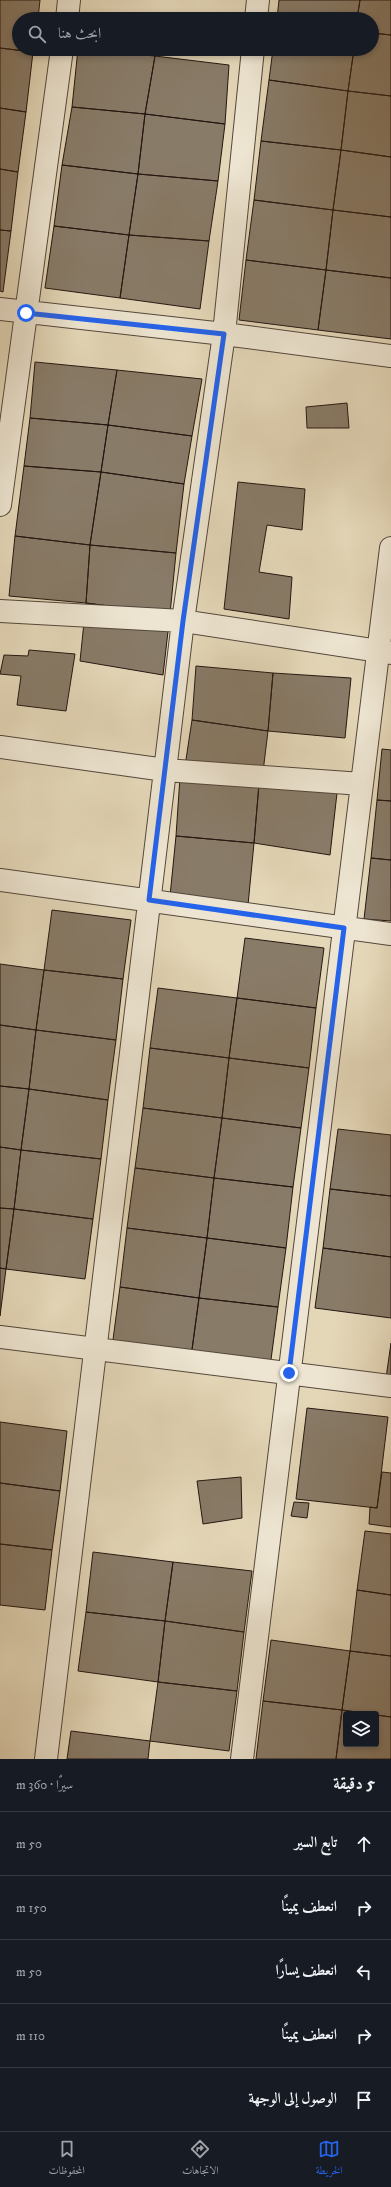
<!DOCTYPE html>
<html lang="ar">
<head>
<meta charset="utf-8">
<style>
	body { margin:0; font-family:"IM FELL DW Pica",Amiri,serif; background:#242831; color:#f1f3f6; direction:rtl }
	.controls { position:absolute; right:12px; bottom:12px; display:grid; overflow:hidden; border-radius:4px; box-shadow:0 2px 6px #0003 }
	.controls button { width:36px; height:36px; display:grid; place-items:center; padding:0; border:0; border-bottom:1px solid #363941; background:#171b24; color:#f1f3f6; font:20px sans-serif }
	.stop { position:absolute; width:12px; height:12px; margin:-9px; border:3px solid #2563eb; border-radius:50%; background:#fff }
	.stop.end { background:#2563eb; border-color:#fff; box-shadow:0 1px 4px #0008 }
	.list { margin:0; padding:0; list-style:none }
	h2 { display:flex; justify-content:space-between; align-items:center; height:52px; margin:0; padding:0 16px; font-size:17px }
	h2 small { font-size:13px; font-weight:400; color:#9ea1a6 }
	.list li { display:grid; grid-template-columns:26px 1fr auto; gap:12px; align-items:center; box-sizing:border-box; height:64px; padding:0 16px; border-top:1px solid #363941 }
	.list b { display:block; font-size:15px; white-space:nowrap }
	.list em { font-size:13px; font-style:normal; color:#9ea1a6 }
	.icon { flex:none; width:22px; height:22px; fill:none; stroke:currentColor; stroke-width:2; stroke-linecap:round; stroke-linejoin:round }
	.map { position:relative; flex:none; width:391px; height:1759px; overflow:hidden; direction:ltr }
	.search { position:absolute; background:#171b24; box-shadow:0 2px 6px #0003; left:12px; right:12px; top:12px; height:44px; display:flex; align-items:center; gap:10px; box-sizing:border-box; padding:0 14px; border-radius:22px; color:#9ea1a6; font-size:15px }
	.sheet { height:372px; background:#171b24 }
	nav { display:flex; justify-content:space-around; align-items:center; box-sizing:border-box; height:56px; border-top:1px solid #363941; background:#171b24; font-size:11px; color:#9ea1a6 }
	nav a { display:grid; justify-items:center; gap:2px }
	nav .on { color:#2563eb }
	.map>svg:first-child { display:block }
	.building { fill:#887b68; stroke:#241712 }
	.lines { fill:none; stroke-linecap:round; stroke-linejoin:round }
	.minor-casing { stroke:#54473c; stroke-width:24 }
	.minor { stroke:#ede5d1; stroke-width:22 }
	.route { stroke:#2563eb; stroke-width:5 }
</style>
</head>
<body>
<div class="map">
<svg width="391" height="1759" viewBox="0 0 391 1759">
	<rect width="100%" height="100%" fill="#e4d7b8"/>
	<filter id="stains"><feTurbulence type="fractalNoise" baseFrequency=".005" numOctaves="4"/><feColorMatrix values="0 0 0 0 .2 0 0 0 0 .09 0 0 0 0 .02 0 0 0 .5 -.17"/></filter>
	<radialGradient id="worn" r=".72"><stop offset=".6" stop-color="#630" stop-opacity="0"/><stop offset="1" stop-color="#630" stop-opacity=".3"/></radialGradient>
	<path class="building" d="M0 0H40L38 19H19V49H34L33 52 0 48Z
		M279 0H360L357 19H277Z
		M360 0H391V35L372 33V19H357Z
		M372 33 391 35V96L348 91 354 49H372Z
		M0 48 33 52 26 112 0 108Z
		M78 49 155 56 145 114 72 107Z
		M273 49H354L348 91 269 80Z
		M155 56 229 65 225 124 145 114Z
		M269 80 348 91 341 150 261 141Z
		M348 91 391 96V157L341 150Z
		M72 107 145 114 138 174 62 165Z
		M0 108 26 112 18 172 0 169Z
		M145 114 225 124 218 181 138 174Z
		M261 141 341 150 333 210 254 200Z
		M341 150 391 157V217L333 210Z
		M62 165 138 174 129 235 54 226Z
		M0 169 18 172 11 231 0 230Z
		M138 174 218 181 209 241 129 235Z
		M254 200 333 210 326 270 246 260Z
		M333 210 391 217V278L326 270Z
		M54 226 129 235 120 298 45 288Z
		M0 230 11 231 3 292 0 291Z
		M129 235 209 241 200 309 120 298Z
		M246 260 326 270 318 330 239 320Z
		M326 270 391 278V339L318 330Z
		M35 362 117 370 108 425 30 418Z
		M117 370 202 379 192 436 108 425Z
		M347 403 349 428H307L306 407Z
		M30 418 108 425 101 472 24 466Z
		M108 425 192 436 184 484 101 472Z
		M24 466 101 472 90 545 15 536Z
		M101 472 184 484 176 553 90 545Z
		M238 482 305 489 302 530 267 525 259 572 292 577 289 619 224 609Z
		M15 536 90 545 86 603 9 596Z
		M90 545 176 553 170 614 86 603Z
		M86 603 170 614 163 675 80 661Z
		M29 650 75 654 66 711 17 705 21 676 0 674 4 655 28 656Z
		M196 666 273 673 268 731 192 720Z
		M273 673 351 678 345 738 268 731Z
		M192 720 268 731 263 772 185 766Z
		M382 749 391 750V801L377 800Z
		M180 777 259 784 254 843 176 836Z
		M259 784 337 793 330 855 254 843Z
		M377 800 391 801V860L371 858Z
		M176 836 254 843 248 905 170 896Z
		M371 858 391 860V921L364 919Z
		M52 910 131 920 123 979 44 970Z
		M245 938 324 948 316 1008 237 998Z
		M0 964 44 970 36 1030 0 1025Z
		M44 970 123 979 116 1040 36 1030Z
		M158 988 237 998 229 1058 150 1048Z
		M237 998 316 1008 309 1068 229 1058Z
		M0 1025 36 1030 29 1089 0 1086Z
		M36 1030 116 1040 108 1100 29 1089Z
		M150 1048 229 1058 222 1118 143 1108Z
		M229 1058 309 1068 301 1128 222 1118Z
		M0 1086 29 1089 21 1150 0 1147Z
		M29 1089 108 1100 101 1159 21 1150Z
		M143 1108 222 1118 214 1178 135 1168Z
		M222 1118 301 1128 293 1187 214 1178Z
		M338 1129 391 1135V1196L330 1189Z
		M0 1147 21 1150 14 1209 0 1208Z
		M21 1150 101 1159 93 1219 14 1209Z
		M135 1168 214 1178 207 1238 127 1228Z
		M214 1178 293 1187 286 1248 207 1238Z
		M330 1189 391 1196V1257L323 1248Z
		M0 1208 14 1209 6 1269 0 1268Z
		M14 1209 93 1219 85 1279 6 1269Z
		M127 1228 207 1238 199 1298 120 1287Z
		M207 1238 286 1248 278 1307 199 1298Z
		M323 1248 391 1257V1318L315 1308Z
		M0 1268 6 1269 0 1316Z
		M120 1287 199 1298 191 1357 112 1347Z
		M199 1298 278 1307 270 1367 191 1357Z
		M391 1343V1379L386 1378Z
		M307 1408 388 1417 377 1508 296 1499Z
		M0 1422 67 1431 60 1491 0 1483Z
		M382 1472 391 1473V1527L369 1524 370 1507 377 1508Z
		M241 1477 242 1518 203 1524 197 1481Z
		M0 1483 60 1491 52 1550 0 1544Z
		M294 1502 309 1503 307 1518 291 1516Z
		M365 1531 391 1534V1595L357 1590Z
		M0 1544 52 1550 45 1610 0 1605Z
		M93 1552 173 1562 165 1621 86 1612Z
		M173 1562 252 1571 244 1632 165 1621Z
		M357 1590 391 1595V1656L350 1651Z
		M86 1612 165 1621 158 1682 78 1671Z
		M165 1621 244 1632 237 1691 158 1682Z
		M271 1640 350 1651 342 1710 263 1701Z
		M350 1651 391 1656V1717L342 1710Z
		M158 1682 237 1691 229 1751 150 1741Z
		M263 1701 342 1710 336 1759H256Z
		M342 1710 371 1714H346V1744H376V1715L391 1717V1759H336Z
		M71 1731 150 1741 148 1759H67Z"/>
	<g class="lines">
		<g class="minor-casing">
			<path id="minor" d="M67 19 69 0
				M256 19 258 0
				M0 309 224 334 391 356
				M0 505 62 49
				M0 611 183 621 391 653
				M0 747 165 770 362 784
				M0 880 391 934
				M0 1337 391 1386
				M46 1759 183 621 224 334 253 49
				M242 1759 391 548"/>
		</g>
		<use href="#minor" class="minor"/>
	</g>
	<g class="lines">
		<path class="route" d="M26 313 224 334 183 621 149 900 344 928 289 1373"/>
	</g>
	<rect width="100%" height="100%" filter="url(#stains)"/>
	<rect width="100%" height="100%" fill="url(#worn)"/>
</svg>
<div class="controls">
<button><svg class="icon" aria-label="layers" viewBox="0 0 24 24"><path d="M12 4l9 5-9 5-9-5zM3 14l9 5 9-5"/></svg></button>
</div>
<div class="stop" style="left:26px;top:313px"></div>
<div class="stop end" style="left:289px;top:1373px"></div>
<div class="search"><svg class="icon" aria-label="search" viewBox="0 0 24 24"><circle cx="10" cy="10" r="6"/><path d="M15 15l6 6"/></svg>ابحث هنا</div>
</div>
<section class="sheet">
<h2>5 دقيقة<small>سيرًا · 360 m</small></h2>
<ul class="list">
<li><svg class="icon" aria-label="ahead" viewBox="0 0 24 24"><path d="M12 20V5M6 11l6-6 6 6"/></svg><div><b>تابع السير</b></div><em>50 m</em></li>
<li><svg class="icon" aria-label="right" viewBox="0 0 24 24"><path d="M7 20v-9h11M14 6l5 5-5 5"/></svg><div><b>انعطف يمينًا</b></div><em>150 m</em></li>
<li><svg class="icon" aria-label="left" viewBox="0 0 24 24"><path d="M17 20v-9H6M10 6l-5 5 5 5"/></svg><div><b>انعطف يسارًا</b></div><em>50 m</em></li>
<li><svg class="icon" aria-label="right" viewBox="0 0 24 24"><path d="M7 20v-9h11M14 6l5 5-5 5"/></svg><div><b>انعطف يمينًا</b></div><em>110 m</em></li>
<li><svg class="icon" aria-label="arrive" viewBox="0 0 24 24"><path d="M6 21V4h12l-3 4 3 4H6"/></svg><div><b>الوصول إلى الوجهة</b></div></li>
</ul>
</section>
<nav>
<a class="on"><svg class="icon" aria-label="map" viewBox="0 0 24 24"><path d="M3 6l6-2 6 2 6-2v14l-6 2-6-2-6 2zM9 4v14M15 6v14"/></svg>الخريطة</a>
<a><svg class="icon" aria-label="directions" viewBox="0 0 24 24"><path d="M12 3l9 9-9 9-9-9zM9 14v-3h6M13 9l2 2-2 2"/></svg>الاتجاهات</a>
<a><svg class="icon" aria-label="saved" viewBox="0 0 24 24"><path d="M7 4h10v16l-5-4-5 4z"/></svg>المحفوظات</a>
</nav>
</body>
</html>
